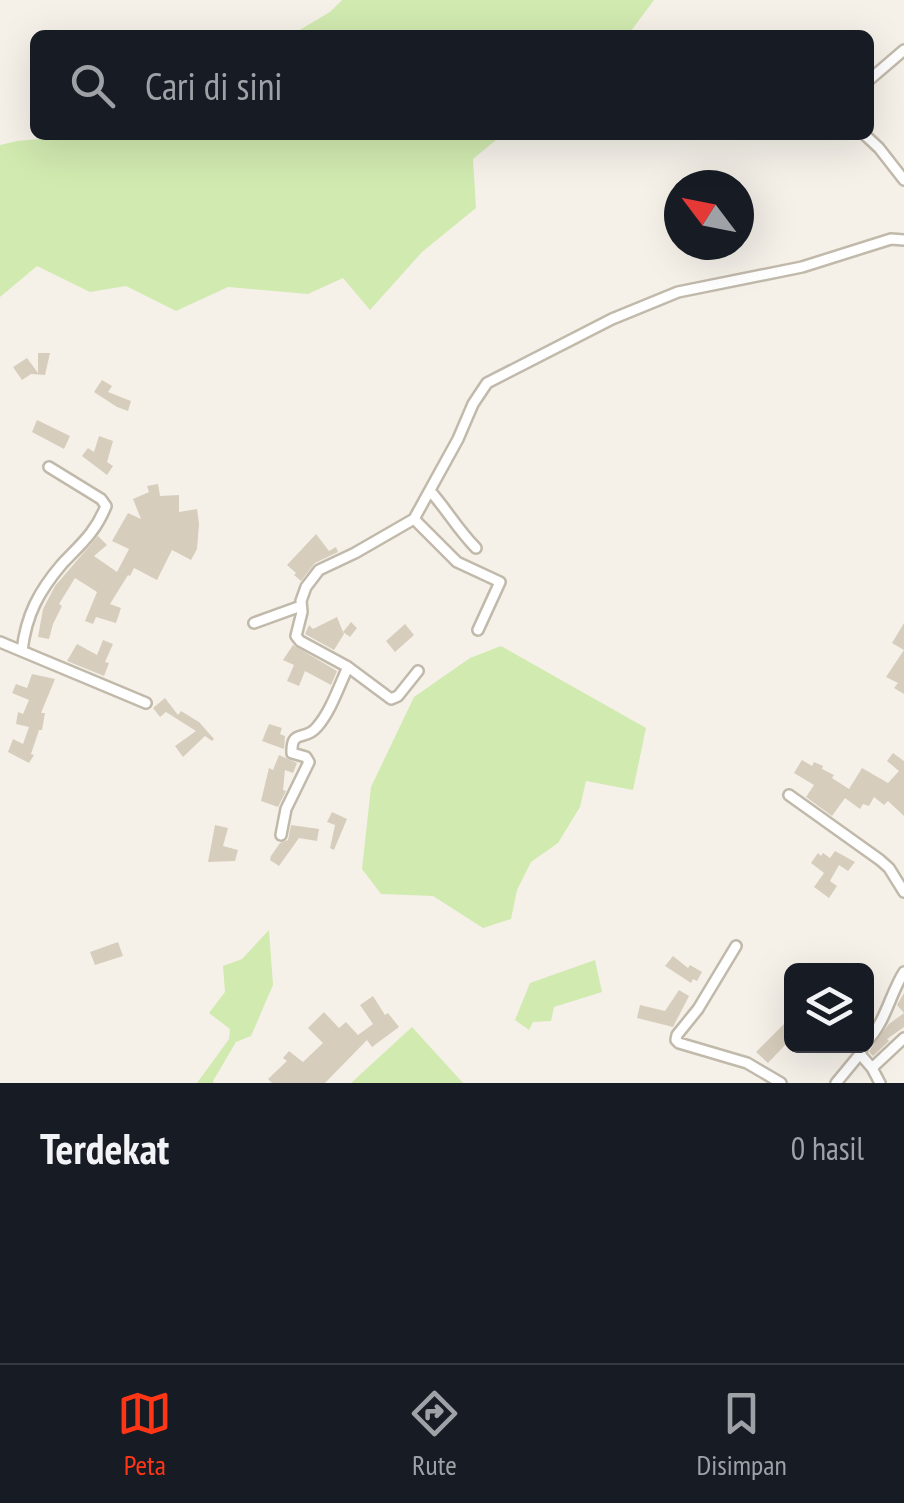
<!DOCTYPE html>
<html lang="id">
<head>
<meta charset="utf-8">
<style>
	body { margin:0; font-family:"PT Sans Narrow",sans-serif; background:#242831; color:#f1f3f6 }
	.controls { position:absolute; right:30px; bottom:30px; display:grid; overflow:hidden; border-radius:15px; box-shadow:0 10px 40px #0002 }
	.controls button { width:90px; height:90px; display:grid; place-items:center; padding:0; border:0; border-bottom:2px solid #363941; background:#171b24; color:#f1f3f6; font:50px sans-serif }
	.compass { position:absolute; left:664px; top:170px; width:90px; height:90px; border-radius:50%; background:#171b24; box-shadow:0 10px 40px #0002; rotate:302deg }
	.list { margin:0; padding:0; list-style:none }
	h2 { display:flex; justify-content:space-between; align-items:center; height:130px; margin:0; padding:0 40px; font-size:42px }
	h2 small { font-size:32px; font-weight:400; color:#9ea1a6 }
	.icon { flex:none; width:55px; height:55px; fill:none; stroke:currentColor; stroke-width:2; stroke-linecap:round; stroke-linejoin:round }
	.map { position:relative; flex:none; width:904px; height:1083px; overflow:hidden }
	.search { position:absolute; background:#171b24; box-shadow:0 10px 40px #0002; left:30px; right:30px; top:30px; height:110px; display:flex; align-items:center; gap:25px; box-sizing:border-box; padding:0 35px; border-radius:15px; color:#9ea1a6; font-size:38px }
	.sheet { height:280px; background:#171b24 }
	nav { display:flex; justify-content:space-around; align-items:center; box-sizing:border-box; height:140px; border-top:2px solid #363941; background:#171b24; font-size:28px; color:#9ea1a6 }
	nav a { display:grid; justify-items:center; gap:5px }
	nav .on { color:#ff3615 }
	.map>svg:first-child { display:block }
	.green { fill:#d1eab0 }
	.building { fill:#d7cdbd }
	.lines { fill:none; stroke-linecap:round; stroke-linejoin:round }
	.minor-casing { stroke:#c1b9aa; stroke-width:14 }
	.minor { stroke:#fff; stroke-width:9 }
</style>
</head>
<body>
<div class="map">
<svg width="904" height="1083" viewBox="0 0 904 1083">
	<rect width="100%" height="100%" fill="#f5f1e9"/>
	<path class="green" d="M342 0H654L628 35H291L330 12Z
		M82 135H502L473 159 476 208 422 252 370 310 343 278 308 294 228 287 176 311 126 286 90 292 37 266 0 297V145L17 141Z
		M501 646 646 728 633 790 586 781 580 807 558 843 531 862 517 890 511 919 483 928 433 896 381 894 362 869 371 787 414 697 470 658Z
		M269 930 273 985 251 1036 236 1042 213 1081 214 1083H197L229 1039 230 1029 209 1013 225 992 223 966 242 959Z
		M595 960 602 992 554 1007 551 1021 533 1022 529 1030 515 1020 530 983Z
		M412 1027 463 1083H351Z"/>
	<path class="building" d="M38 353H50L45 375 31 374 22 380 13 367 27 358 38 373Z
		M102 380 112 386 108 392 131 401 128 411 117 407 94 392Z
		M37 420 70 436 64 449 32 432Z
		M99 436 113 441 107 462 113 466 107 475 82 456 88 448 94 452Z
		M158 484 160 496 179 495V512L197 509 199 524 197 549 191 560 172 550 157 580 134 568 130 576 128 575 110 604 121 608 116 623 96 617 93 624 85 621 97 592 75 578 59 604 62 606 53 624 49 639 38 637 43 609 55 586 98 536 107 545 94 556 117 572 129 549 112 541 128 513 141 519 133 499 149 492 147 486Z
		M316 534 329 551 336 547 338 552 315 563 301 581 294 575 296 573 287 565Z
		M337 617 343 632 351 622 357 628 350 637 343 632 344 634 334 650 305 634 309 625 313 629Z
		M904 623V694L894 688 898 683 886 677 904 650 892 643Z
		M405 624 414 635 395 652 386 641Z
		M103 640 113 644 105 662 109 663 104 676 67 661 77 644 97 655Z
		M293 645 337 671 331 685 305 671 299 686 287 681 294 665 283 660Z
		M32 674 55 679 41 713H45L42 730H39L31 754 34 755 29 763 8 752 13 739 23 744 29 727 16 724 18 712 23 714 29 700 12 693 16 684 27 688Z
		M165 698 178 715 181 711 199 722 214 739 212 741 205 736 183 757 175 746 196 731 166 712 160 717 153 708Z
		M269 724 282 728 280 734 285 736 284 749 262 741Z
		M893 753 904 761V816L888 801 884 805 874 797 869 806 863 804 860 809 845 798 832 816 806 797 814 785 794 773 802 760 812 766 814 762 823 766 822 769 834 775 832 778 849 789 862 768 888 783 899 771 887 761Z
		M279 755 297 763 293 773 285 770 283 790 286 791 278 807 261 801 269 768 273 770Z
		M332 812 347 819 334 850 330 848 335 825 327 822Z
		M215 825 228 828 223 846 238 850 235 861 208 862Z
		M291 825 319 829 317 841 299 838 279 866 270 860 271 856 280 843 288 840Z
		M835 851 855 862 848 871 839 865 830 881 837 886 829 898 814 887 824 873 811 863 818 853 821 856 823 853 830 858Z
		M118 942 123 956 95 965 90 952Z
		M673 956 688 968 690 965 702 972 697 981 693 979 691 983 665 966Z
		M679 990 689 996 673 1027 637 1018 640 1005 665 1011Z
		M904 993V1027L887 1039 889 1041 873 1056 869 1052 871 1048 889 1024 904 1013 897 1005Z
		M373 996 385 1015 388 1013 399 1027 372 1047 367 1040 325 1083H272L268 1079 287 1061 283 1058 289 1051 303 1062 323 1043 308 1028 324 1012 339 1028 346 1022 358 1035 373 1024 360 1005Z
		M785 1023 792 1029V1034L784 1042 786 1044 768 1063 756 1052Z"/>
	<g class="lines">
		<g class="minor-casing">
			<path id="minor" d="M869 80 904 50
				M865 135 879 148 904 180
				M431 492C447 510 458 530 476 548
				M414 519 457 562 500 582 478 630
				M254 623 301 606
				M0 642 146 703
				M22 651C26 615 39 591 62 564 81 544 95 533 106 506L101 499 49 467
				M418 671 398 696 391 699 348 667 300 641 296 636 302 612 301 601 306 587 319 570 355 553 414 519 458 439 473 404 487 383 612 319 678 292 802 267 891 239 904 240
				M789 795 880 860 889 868 904 892
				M281 835 286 809 309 762 306 757 292 753C291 728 305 742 317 727 331 711 339 686 348 667
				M736 946 698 1009 677 1035 676 1040 679 1043 747 1063 781 1083
				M866 1042C885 1024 890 994 904 972
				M863 1046 860 1054 872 1068 880 1083
				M872 1068 904 1038
				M836 1083 860 1054"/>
		</g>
		<use href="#minor" class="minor"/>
	</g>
</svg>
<div class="controls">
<button><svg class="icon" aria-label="layers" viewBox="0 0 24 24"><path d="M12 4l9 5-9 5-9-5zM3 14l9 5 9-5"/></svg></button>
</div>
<svg class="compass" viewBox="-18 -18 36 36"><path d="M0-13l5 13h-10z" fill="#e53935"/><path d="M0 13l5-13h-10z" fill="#9ea1a6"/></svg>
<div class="search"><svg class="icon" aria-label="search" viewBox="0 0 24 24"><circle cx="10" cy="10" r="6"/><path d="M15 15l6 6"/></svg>Cari di sini</div>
</div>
<section class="sheet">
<h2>Terdekat<small>0 hasil</small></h2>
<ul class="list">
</ul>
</section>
<nav>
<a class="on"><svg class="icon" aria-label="map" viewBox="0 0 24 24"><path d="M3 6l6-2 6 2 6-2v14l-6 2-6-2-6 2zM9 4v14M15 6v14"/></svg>Peta</a>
<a><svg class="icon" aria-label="directions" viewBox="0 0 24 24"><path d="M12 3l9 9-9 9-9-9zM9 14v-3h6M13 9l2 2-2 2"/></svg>Rute</a>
<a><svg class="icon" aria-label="saved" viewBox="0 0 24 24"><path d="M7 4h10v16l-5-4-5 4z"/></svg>Disimpan</a>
</nav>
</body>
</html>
